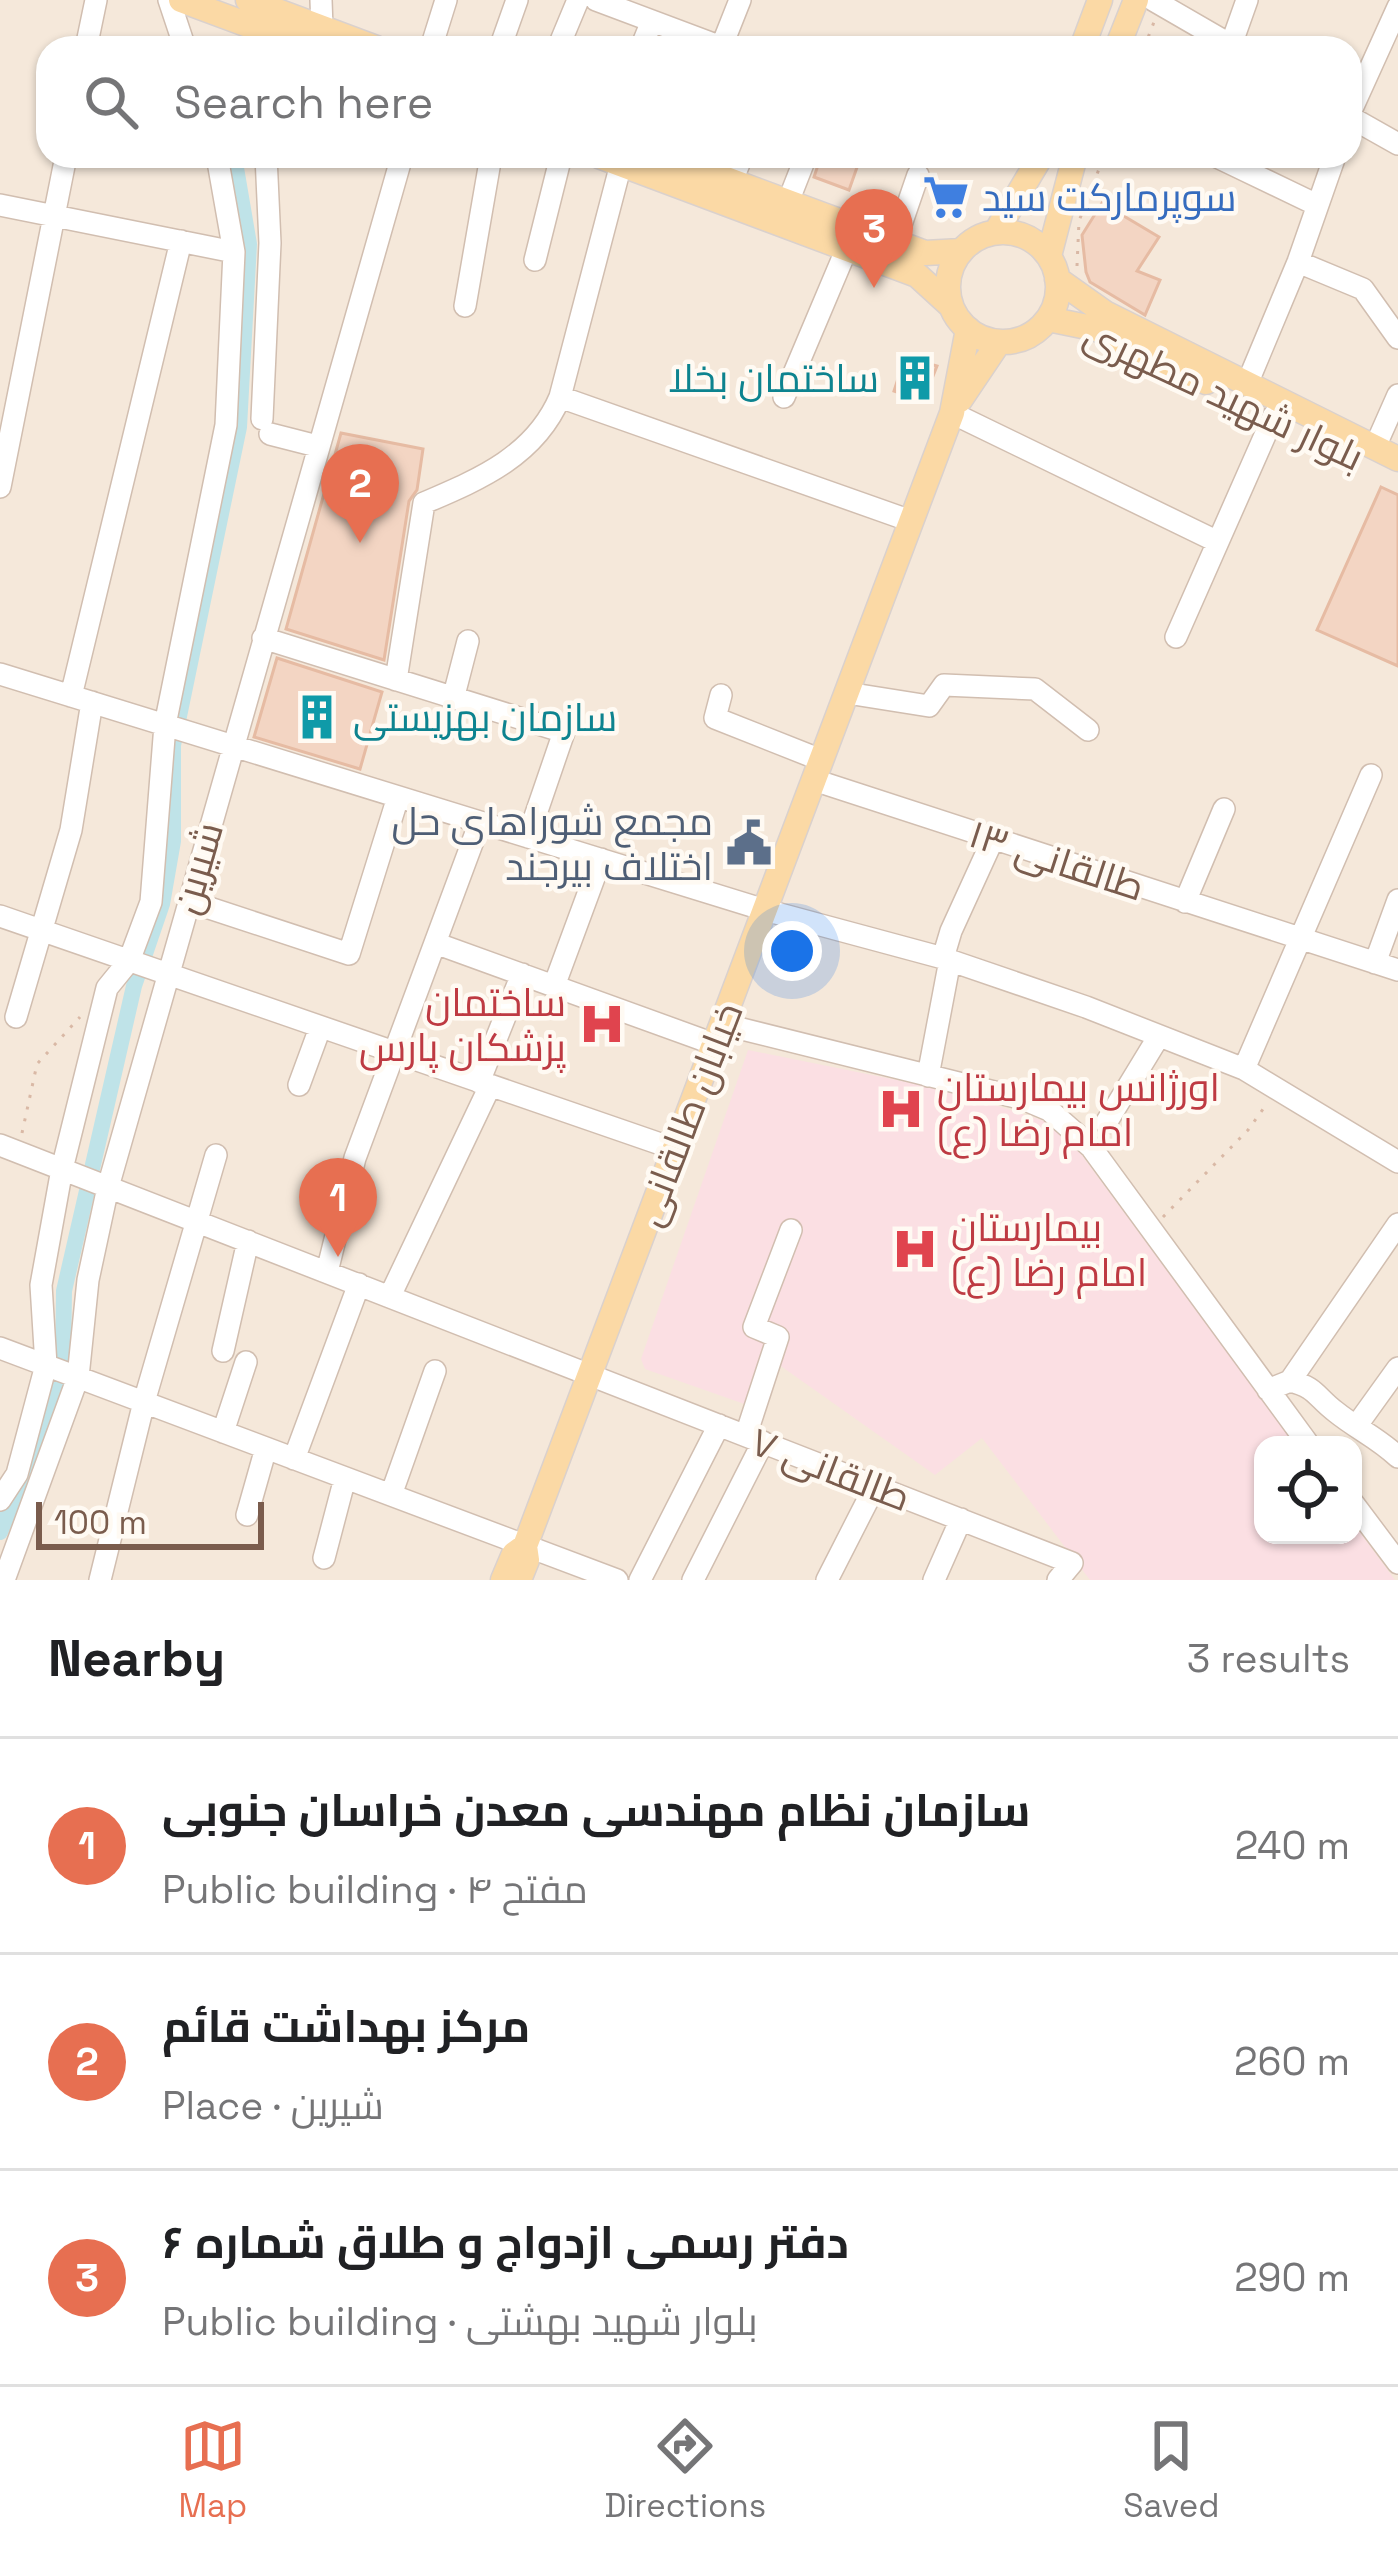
<!DOCTYPE html>
<html lang="en">
<head>
<meta charset="utf-8">
<style>
	body { margin:0; font-family:"Space Grotesk",Cairo,sans-serif; background:#f2f2f2; color:#202124 }
	.controls { position:absolute; right:36px; bottom:36px; display:grid; overflow:hidden; border-radius:24px; box-shadow:0 3px 9px #0004 }
	.controls button { width:108px; height:108px; display:grid; place-items:center; padding:0; border:0; border-bottom:3px solid #e0e0e0; background:#fff; color:#202124; font:60px sans-serif }
	.scale { position:absolute; left:36px; bottom:30px; width:228px; box-sizing:border-box; padding-left:12px; border:6px solid #7a5c4d; border-top:0; font-size:33px; line-height:42px; white-space:nowrap; color:#7a5c4d; -webkit-text-stroke:9px #fffaf3; paint-order:stroke }
	.you { position:absolute; left:792px; top:951px; width:42px; height:42px; margin:-30px; border:9px solid #fff; border-radius:50%; background:#1a73e8; box-shadow:0 0 0 18px #1a73e833 }
	.badge { display:grid; place-items:center; width:78px; height:78px; border-radius:50%; background:#e76f51; color:#fff; font-size:39px; font-weight:700 }
	.pin { position:absolute; translate:-50% -99px; filter:drop-shadow(0 3px 6px #0008) }
	.pin::after { content:''; position:absolute; top:63px; width:42px; height:36px; background:inherit; clip-path:polygon(0 0,100% 0,50% 100%) }
	.list { margin:0; padding:0; list-style:none }
	h2 { display:flex; justify-content:space-between; align-items:center; height:156px; margin:0; padding:0 48px; font-size:51px }
	h2 small { font-size:39px; font-weight:400; color:#757577 }
	.list li { display:grid; grid-template-columns:78px 1fr auto; gap:36px; align-items:center; box-sizing:border-box; height:216px; padding:0 48px; border-top:3px solid #e0e0e0 }
	.list b { display:block; font-size:45px; white-space:nowrap }
	.list p { margin:0; font-size:39px; white-space:nowrap; color:#757577 }
	.list em { font-size:39px; font-style:normal; color:#757577 }
	.icon { flex:none; width:66px; height:66px; fill:none; stroke:currentColor; stroke-width:2; stroke-linecap:round; stroke-linejoin:round }
	.map { position:relative; flex:none; width:1398px; height:1580px; overflow:hidden }
	.search { position:absolute; background:#fff; box-shadow:0 3px 9px #0004; left:36px; right:36px; top:36px; height:132px; display:flex; align-items:center; gap:30px; box-sizing:border-box; padding:0 42px; border-radius:36px; color:#757577; font-size:45px }
	.sheet { height:804px; background:#fff }
	nav { display:flex; justify-content:space-around; align-items:center; box-sizing:border-box; height:168px; border-top:3px solid #e0e0e0; background:#fff; font-size:33px; color:#757577 }
	nav a { display:grid; justify-items:center; gap:6px }
	nav .on { color:#e76f51 }
	.map>svg:first-child { display:block }
	.residential { fill:#f5e8da; fill-rule:evenodd }
	.medical { fill:#fbdfe3 }
	.lines { fill:none; stroke-linecap:round; stroke-linejoin:round }
	.canal { stroke:#bfe3e8; stroke-width:16 }
	.building { fill:#f3d5c3; stroke:#e6bba3; stroke-width:3 }
	.minor-casing { stroke:#d1beb0; stroke-width:24 }
	.major-casing { stroke:#dad1cd; stroke-width:27 }
	.path { stroke:#d9b8a5; stroke-width:3; stroke-dasharray:3 9; stroke-linecap:butt }
	.minor { stroke:#fff; stroke-width:21 }
	.major { stroke:#fbd9a5; stroke-width:24 }
	.labels { text-anchor:middle; stroke-width:9; stroke-linejoin:round; paint-order:stroke }
	.shop-label { font-size:39px; fill:#366cbe; stroke:#fffaf3; text-anchor:start }
	.culture-label { font-size:39px; fill:#0d838f; stroke:#fffaf3; text-anchor:end }
	.street-label { font-size:39px; fill:#7a5c4d; stroke:#fffaf3 }
	.service-label { font-size:39px; fill:#4e5e75; stroke:#fffaf3; text-anchor:end }
	.health-label { font-size:39px; fill:#be3a42; stroke:#fffaf3; text-anchor:start }
</style>
</head>
<body>
<div class="map">
<svg width="1398" height="1580" viewBox="0 0 1398 1580">
	<rect width="100%" height="100%" fill="#fdf6ec"/>
	<path class="residential" d="M0 0H1398V1580H0ZM48 48H1350V156H48ZM1263 1445H1353V1535H1263Z"/>
	<path class="medical" d="M748 1050 951 1091 1044 1121 1072 1142 1296 1445H1263V1535H1353V1523L1395 1580H1090L982 1438 935 1475 768 1357 750 1406 645 1369 641 1359Z"/>
	<g class="lines">
		<path class="canal" d="M208 47V48
			M0 1532 50 1416 63 1361 64 1291 134 986 162 904 173 841V745L239 427 249 244 234 156"/>
	</g>
	<path class="building" d="M821 156H861L849 190 814 177Z
		M1102 203 1159 237 1137 271 1160 280 1145 315 1090 282 1086 272 1082 235Z
		M905 357 937 366 923 401 894 391Z
		M341 433 423 449 417 490 409 501 384 660 286 629Z
		M1381 487 1398 495V666L1317 630Z
		M277 658 382 692 360 769 254 737Z"/>
	<g class="lines">
		<g class="minor-casing">
			<path id="minor" d="M169 0 185 48
				M321 0 322 28
				M596 0 724 48
				M1153 0 1236 48
				M86 48 96 0
				M431 48 446 0
				M500 48 517 0
				M558 48 578 0
				M641 48 652 21
				M721 48 740 0
				M1230 48 1247 0
				M1350 113 1398 7
				M1350 117 1398 144
				M1215 156 1317 205
				M732 181 742 156
				M788 202 806 156
				M0 205 234 252
				M895 242 918 175
				M535 260 561 156
				M1298 262 1363 289 1398 338
				M465 306 491 156
				M1247 384 1298 262 1335 156
				M560 397 911 521
				M784 397 847 248
				M952 413 1218 542
				M262 419 270 243 266 156
				M270 434 317 446
				M1375 447 1398 395
				M0 487 66 156
				M1176 637 1274 415
				M263 638 564 732 528 837
				M0 674 765 910 943 958 1086 1007 1244 1069 1398 1162
				M396 680 424 503C480 479 535 456 560 397L621 164
				M847 693 929 706 944 685 1035 689 1088 730
				M721 695 715 718 821 760
				M71 696 181 241
				M453 699 468 641
				M814 780 1398 970
				M188 901 349 954 398 797
				M1185 902 1224 809
				M0 916 675 1149
				M435 943 714 1044
				M943 958 951 931 993 839
				M1375 963 1398 900
				M554 986 601 859
				M16 1017 71 830 92 702
				M722 1024 1023 1099 1049 1110 1091 1147 1309 1445
				M1244 1069 1371 775
				M928 1076 950 960
				M479 1082 522 974
				M299 1085 320 1028
				M1106 1123 1159 1036
				M0 1145 1072 1563 1058 1580
				M327 1272 355 1158 480 822
				M390 1296 490 1086
				M0 1348 617 1580
				M223 1351 248 1241
				M1290 1381C1316 1387 1316 1397 1336 1412 1357 1429 1378 1438 1398 1457
				M1268 1390 1290 1381 1398 1224
				M1357 1425 1398 1368
				M223 1432 246 1362
				M746 1435 778 1337 754 1327 791 1230
				M294 1459 359 1284
				M391 1495 435 1371
				M0 1500 17 1474 46 1365 41 1285 62 1169 107 988 129 961 151 902 165 725 226 425 234 252 217 156
				M1353 1503 1398 1563
				M247 1515 266 1448
				M324 1558 345 1478
				M4 1580 78 1377 88 1280 108 1187 402 156
				M100 1580 144 1402 216 1155
				M640 1580 719 1425
				M693 1580 763 1442
				M827 1580 875 1486
				M934 1580 961 1519"/>
		</g>
		<g class="major-casing">
			<path id="major" d="M181 0 310 48
				M248 0 376 48
				M1082 48 1100 0
				M1117 48 1136 0
				M599 156 917 275 951 306
				M664 156 925 253 961 251
				M996 232 1041 156
				M948 287a55 55 0 1 1 110 0a55 55 0 1 1-110 0Z
				M1049 256 1075 156
				M1057 279 1105 313 1398 459
				M1048 319 1097 329 1206 382
				M960 400 999 342
				M525 1546 952 413 968 329
				M503 1580 514 1554 525 1546 527 1560 519 1580"/>
		</g>
		<path class="path" d="M1144 48 1154 22
			M1077 266 1079 221 1104 156
			M22 1133 37 1064 80 1017
			M1163 1217 1248 1130 1266 1105"/>
		<use href="#minor" class="minor"/>
		<use href="#major" class="major"/>
	</g>
	<defs>
		<g id="supermarket-bare" transform="scale(3.6)"><path d="M-6-5.5h2.5l.6 2H6L4.5 2H-2.5L-4.4-4H-6ZM-1.5 3.2a1.3 1.3 0 1 0 .1 0ZM3 3.2a1.3 1.3 0 1 0 .1 0Z" fill="#3f7fe0" stroke="#fffaf3" stroke-width="2.5" paint-order="stroke"/></g>
		<g id="building-bare" transform="scale(3.6)"><path d="M-4-6H4V6H1V3H-1V6H-4ZM-2.5-4.3h1.7v1.8h-1.7ZM.8-4.3h1.7v1.8H.8ZM-2.5-1h1.7V.8h-1.7ZM.8-1h1.7V.8H.8Z" fill="#0f9aa8" stroke="#fffaf3" stroke-width="2.5" paint-order="stroke"/></g>
		<g id="civic-bare" transform="scale(3.6)"><path d="M-.6-6.5H3V-4.5H.6V-3L4-1V1h2V6H-6V1h2V-1L-.6-3ZM-1.2 2.5V6h2.4V2.5Z" fill="#5c6f8a" stroke="#fffaf3" stroke-width="2.5" paint-order="stroke"/></g>
		<g id="hospital-bare" transform="scale(3.6)"><path d="M-5-5h3v3.5h4V-5h3V5h-3V1.5h-4V5h-3Z" fill="#e0444e" stroke="#fffaf3" stroke-width="2.5" paint-order="stroke"/></g>
	</defs>
	<g fill-rule="evenodd">
		<use href="#supermarket-bare" x="946" y="197"/>
		<use href="#building-bare" x="915" y="378"/>
		<use href="#building-bare" x="317" y="717"/>
		<use href="#civic-bare" x="749" y="843"/>
		<use href="#hospital-bare" x="602" y="1024"/>
		<use href="#hospital-bare" x="901" y="1109"/>
		<use href="#hospital-bare" x="915" y="1249"/>
	</g>
	<g class="labels">
		<g class="shop-label">
			<text x="982" y="211">سوپرمارکت سید</text>
		</g>
		<g class="culture-label">
			<text x="879" y="392">ساختمان بخلا</text>
			<text x="353" y="731" text-anchor="start">سازمان بهزیستی</text>
		</g>
		<g class="street-label">
			<text transform="translate(1224 395) rotate(25)" y="14">بلوار شهید مطهری</text>
			<text transform="translate(1057 860) rotate(18)" y="14">طالقانی ۱۳</text>
			<text transform="translate(197 868) rotate(-74)" y="14">شیرین</text>
			<text transform="translate(688 1114) rotate(-69)" y="14">خیابان طالقانی</text>
			<text transform="translate(831 1469) rotate(21)" y="14">طالقانی ۷</text>
		</g>
		<g class="service-label">
			<text x="713" y="835">مجمع شوراهای حل<tspan x="713" dy="45">اختلاف بیرجند</tspan></text>
		</g>
		<g class="health-label">
			<text x="566" y="1016" text-anchor="end">ساختمان<tspan x="566" dy="45">پزشکان پارس</tspan></text>
			<text x="937" y="1101">اورژانس بیمارستان<tspan x="937" dy="45">امام رضا (ع)</tspan></text>
			<text x="951" y="1241">بیمارستان<tspan x="951" dy="45">امام رضا (ع)</tspan></text>
		</g>
	</g>
</svg>
<div class="controls">
<button><svg class="icon" aria-label="locate" viewBox="0 0 24 24"><circle cx="12" cy="12" r="6"/><path d="M12 2v4M12 18v4M2 12h4M18 12h4"/></svg></button>
</div>
<div class="scale">100 m</div>
<div class="you"></div>
<div class="pin badge" style="left:338px;top:1257px">1</div>
<div class="pin badge" style="left:360px;top:543px">2</div>
<div class="pin badge" style="left:874px;top:288px">3</div>
<div class="search"><svg class="icon" aria-label="search" viewBox="0 0 24 24"><circle cx="10" cy="10" r="6"/><path d="M15 15l6 6"/></svg>Search here</div>
</div>
<section class="sheet">
<h2>Nearby<small>3 results</small></h2>
<ul class="list">
<li><span class="badge">1</span><div><b>سازمان نظام مهندسی معدن خراسان جنوبی</b><p>Public building · مفتح ۴</p></div><em>240 m</em></li>
<li><span class="badge">2</span><div><b>مرکز بهداشت قائم</b><p>Place · شیرین</p></div><em>260 m</em></li>
<li><span class="badge">3</span><div><b>دفتر رسمی ازدواج و طلاق شماره ۶</b><p>Public building · بلوار شهید بهشتی</p></div><em>290 m</em></li>
</ul>
</section>
<nav>
<a class="on"><svg class="icon" aria-label="map" viewBox="0 0 24 24"><path d="M3 6l6-2 6 2 6-2v14l-6 2-6-2-6 2zM9 4v14M15 6v14"/></svg>Map</a>
<a><svg class="icon" aria-label="directions" viewBox="0 0 24 24"><path d="M12 3l9 9-9 9-9-9zM9 14v-3h6M13 9l2 2-2 2"/></svg>Directions</a>
<a><svg class="icon" aria-label="saved" viewBox="0 0 24 24"><path d="M7 4h10v16l-5-4-5 4z"/></svg>Saved</a>
</nav>
</body>
</html>
